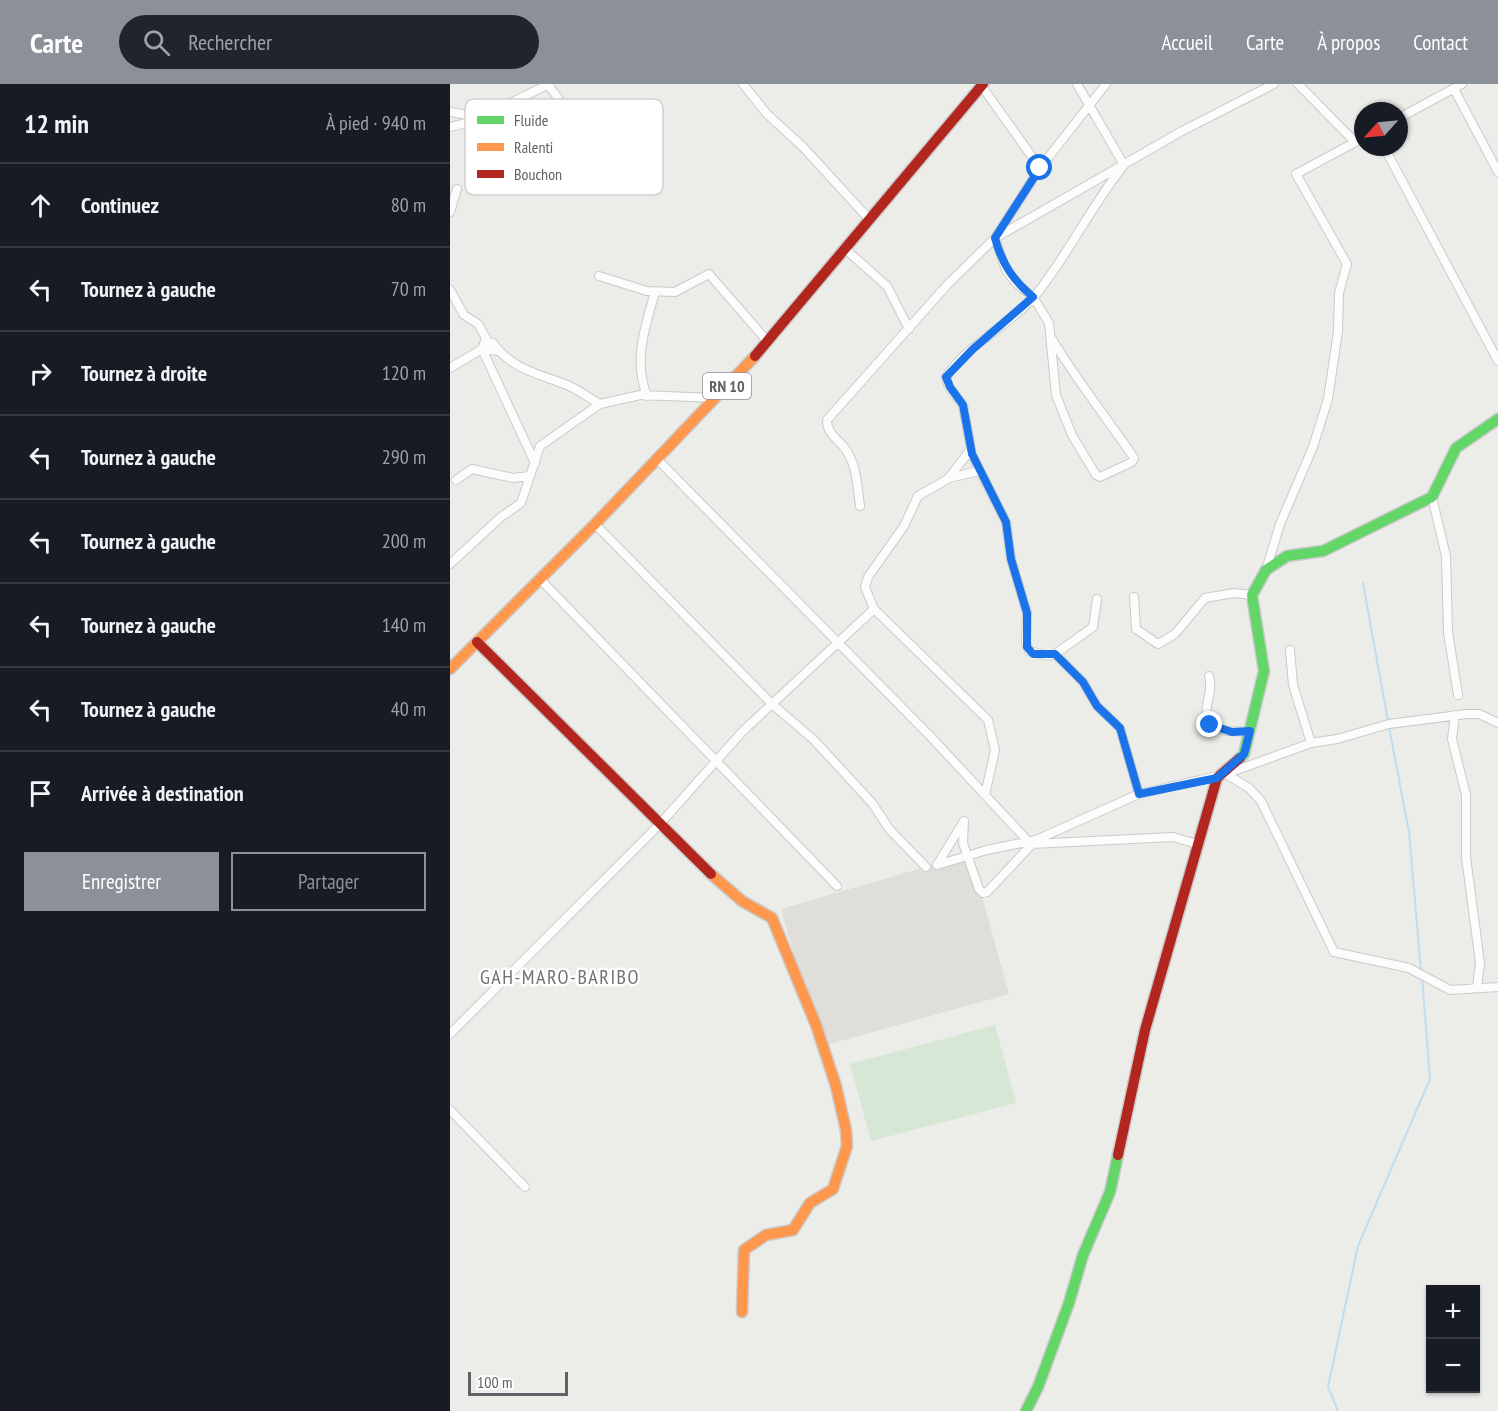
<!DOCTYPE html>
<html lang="fr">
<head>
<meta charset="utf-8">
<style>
	body { margin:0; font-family:"PT Sans Narrow",sans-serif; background:#20242c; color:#f1f3f6 }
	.controls { position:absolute; right:18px; bottom:18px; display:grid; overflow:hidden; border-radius:0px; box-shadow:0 2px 4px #0004 }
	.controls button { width:54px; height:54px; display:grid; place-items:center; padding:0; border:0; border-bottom:2px solid #363941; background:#171b24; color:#f1f3f6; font:30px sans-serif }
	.compass { position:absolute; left:904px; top:18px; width:54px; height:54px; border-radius:50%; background:#171b24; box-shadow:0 2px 4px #0004; rotate:243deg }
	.scale { position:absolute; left:18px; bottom:15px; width:100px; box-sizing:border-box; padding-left:6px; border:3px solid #5e6165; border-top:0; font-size:16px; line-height:21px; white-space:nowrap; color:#5e6165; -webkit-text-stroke:4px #fff; paint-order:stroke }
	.stop { position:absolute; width:18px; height:18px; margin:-14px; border:4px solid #1a73e8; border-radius:50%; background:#fff }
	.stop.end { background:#1a73e8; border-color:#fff; box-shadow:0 2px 6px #0008 }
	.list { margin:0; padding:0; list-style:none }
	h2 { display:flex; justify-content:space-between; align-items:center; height:78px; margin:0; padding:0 24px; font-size:26px }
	h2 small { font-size:20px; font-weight:400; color:#9ea1a6 }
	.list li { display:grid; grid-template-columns:39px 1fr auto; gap:18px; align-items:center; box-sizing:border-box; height:84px; padding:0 24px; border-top:2px solid #363941 }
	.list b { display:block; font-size:22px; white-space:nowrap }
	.list em { font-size:20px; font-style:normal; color:#9ea1a6 }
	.actions { display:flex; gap:12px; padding:18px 24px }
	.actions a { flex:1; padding:14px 0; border:2px solid #8c9099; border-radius:0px; text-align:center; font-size:21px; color:#8c9099 }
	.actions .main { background:#8c9099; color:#fff }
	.icon { flex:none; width:33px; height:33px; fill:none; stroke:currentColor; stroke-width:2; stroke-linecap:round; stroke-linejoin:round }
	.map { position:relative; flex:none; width:1048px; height:1327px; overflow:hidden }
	header { display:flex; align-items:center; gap:36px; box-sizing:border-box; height:84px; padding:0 30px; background:#8c9099; color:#fff }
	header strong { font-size:28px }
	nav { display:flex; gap:33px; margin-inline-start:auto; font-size:21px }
	.search { width:420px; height:54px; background:#20242c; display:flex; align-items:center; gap:15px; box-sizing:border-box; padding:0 21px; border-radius:33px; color:#9ea1a6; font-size:22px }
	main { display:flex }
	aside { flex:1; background:#171b24 }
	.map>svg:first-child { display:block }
	.education { fill:#dfded8 }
	.green { fill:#d7e7d5 }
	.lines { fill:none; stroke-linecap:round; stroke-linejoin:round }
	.stream { stroke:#c0ddf2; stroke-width:2 }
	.street-casing { stroke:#cacac9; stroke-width:10 }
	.fast-casing { stroke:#c9cac9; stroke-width:13 }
	.slow-casing { stroke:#c9cac9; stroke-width:13 }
	.jam-casing { stroke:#c9cac9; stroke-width:13 }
	.street { stroke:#fcfcfc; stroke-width:8 }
	.fast { stroke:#63d668; stroke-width:10 }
	.slow { stroke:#ff974d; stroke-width:10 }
	.jam { stroke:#b3261e; stroke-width:10 }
	.route { stroke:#1a73e8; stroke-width:8 }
	.labels { text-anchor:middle; stroke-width:5; stroke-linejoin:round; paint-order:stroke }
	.shield { fill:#fff; stroke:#8e9093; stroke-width:1.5 }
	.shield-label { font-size:16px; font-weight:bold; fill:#5e6165 }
	.neighbourhood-label { font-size:20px; letter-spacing:1.5px; fill:#6f7377; stroke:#fff }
	.key { fill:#fff; stroke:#cfd0d1; stroke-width:1.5 }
	.key-label { font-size:16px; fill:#5e6165 }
</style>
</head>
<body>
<header>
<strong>Carte</strong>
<div class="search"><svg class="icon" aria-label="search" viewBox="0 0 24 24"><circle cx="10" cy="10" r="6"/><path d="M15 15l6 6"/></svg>Rechercher</div>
<nav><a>Accueil</a><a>Carte</a><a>À propos</a><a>Contact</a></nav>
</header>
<main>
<aside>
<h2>12 min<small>À pied · 940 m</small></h2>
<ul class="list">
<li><svg class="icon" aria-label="ahead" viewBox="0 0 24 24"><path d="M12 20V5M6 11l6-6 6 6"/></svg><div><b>Continuez</b></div><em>80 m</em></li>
<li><svg class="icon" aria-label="left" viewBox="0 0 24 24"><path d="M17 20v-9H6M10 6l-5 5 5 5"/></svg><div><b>Tournez à gauche</b></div><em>70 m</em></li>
<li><svg class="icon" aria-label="right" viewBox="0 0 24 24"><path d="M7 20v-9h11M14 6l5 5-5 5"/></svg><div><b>Tournez à droite</b></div><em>120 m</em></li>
<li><svg class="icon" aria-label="left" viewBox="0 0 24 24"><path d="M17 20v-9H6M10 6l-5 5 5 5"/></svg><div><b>Tournez à gauche</b></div><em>290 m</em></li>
<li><svg class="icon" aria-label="left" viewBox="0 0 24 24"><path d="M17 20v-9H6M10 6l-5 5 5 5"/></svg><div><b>Tournez à gauche</b></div><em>200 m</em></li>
<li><svg class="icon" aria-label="left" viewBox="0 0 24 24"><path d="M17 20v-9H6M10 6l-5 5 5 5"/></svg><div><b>Tournez à gauche</b></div><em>140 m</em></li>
<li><svg class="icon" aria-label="left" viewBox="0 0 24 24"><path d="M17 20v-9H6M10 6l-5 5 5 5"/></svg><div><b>Tournez à gauche</b></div><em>40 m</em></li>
<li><svg class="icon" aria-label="arrive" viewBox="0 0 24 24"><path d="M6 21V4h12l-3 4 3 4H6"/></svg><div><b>Arrivée à destination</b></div></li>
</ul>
<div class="actions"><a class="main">Enregistrer</a><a>Partager</a></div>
</aside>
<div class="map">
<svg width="1048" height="1327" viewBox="0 0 1048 1327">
	<rect width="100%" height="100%" fill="#ecece8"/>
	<path class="education" d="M520 770 559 910 369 963 331 825Z"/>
	<path class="green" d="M545 941 566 1019 421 1057 400 980Z"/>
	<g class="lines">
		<path class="stream" d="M913 499 938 637
			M939 643 959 748 971 887
			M888 1327 878 1303 908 1162 980 995 972 893"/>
		<g class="street-casing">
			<path id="street" d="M293 0 317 30 353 63 419 135
				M627 0 674 81C640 123 618 172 584 213 558 243 517 260 496 293L499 303 513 321 522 371 556 438 561 475 577 529 576 559 579 567 599 572 605 570 643 543 647 515
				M848 0 905 58
				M531 1 590 84
				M99 2C108 13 131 47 128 62 126 70 112 77 106 82
				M1004 5 1048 88
				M0 28 30 33
				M949 34 1012 0
				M0 43 24 37 99 0
				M934 63 1048 277
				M0 128 7 105
				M547 153 732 47 824 0
				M545 154 556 186 566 199 583 213 599 239 606 311 622 351 646 391 650 393 682 378 684 374C657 334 627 297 602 255
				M394 164 437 202 459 245
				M149 192 197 207 225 208 259 190 318 258
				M0 206 14 231 28 240 36 254 32 265 48 267
				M36 257 43 259C61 285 89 290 117 301 129 306 139 314 150 320
				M0 284 32 265 85 379
				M197 312C183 275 195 244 205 208
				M521 365 498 395 468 412 454 442 418 493 415 503 424 525 538 636 545 666 535 711
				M207 375 481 653 578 757
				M499 394 529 387
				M6 396 22 385 63 394 79 392
				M982 413 996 472 998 548 1008 611
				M410 422C407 401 407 380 394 363 386 354 377 349 377 336L497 201 545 154 590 84 656 0
				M145 440 322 620 364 656 422 719 440 746 476 783
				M0 480 51 433 71 419 90 362 150 320 190 311 266 314
				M816 486 830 440 863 363 878 315 888 247 889 209 897 180 846 90 913 54
				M90 495 387 802
				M684 513 686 545 708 560 725 550 755 514 784 509 802 511
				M840 566 843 601 861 659
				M605 570 633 598 647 622 670 644 689 710
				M759 592C764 608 753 622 757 637 767 649 785 648 800 647
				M1005 631 1002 655 1016 711V773L1030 879 1027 903
				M776 690 861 659 887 655 939 640 1017 630H1029L1048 639
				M514 737 513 759 529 805 533 809 537 808 585 757
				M581 760 723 753 747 760
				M487 781 537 766 586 756 689 710 776 690 799 704 811 717 884 868 959 884 1000 906 1048 903
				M487 781 514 737
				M0 950 209 741 292 648 424 525
				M0 1026 75 1103"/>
		</g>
		<g class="fast-casing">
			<path id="fast" d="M790 674 794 670 814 587 802 511 816 486 837 472 873 467 982 413 1006 364 1048 335
				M576 1327 588 1303 619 1219 633 1171 660 1108 668 1071"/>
		</g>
		<g class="slow-casing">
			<path id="slow" d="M0 585 145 440 305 272
				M261 790 292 817 322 834 366 941 386 1002 396 1046 397 1062 383 1105 360 1119 343 1146 316 1151 294 1166 292 1228"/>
		</g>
		<g class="jam-casing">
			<path id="jam" d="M305 272 533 0
				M27 558 261 790
				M668 1071 695 946 767 694 790 674"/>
		</g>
		<use href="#street" class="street"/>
		<use href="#fast" class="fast"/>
		<use href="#slow" class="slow"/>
		<use href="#jam" class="jam"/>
	</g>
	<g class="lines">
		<path class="route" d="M590 84 545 154C552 180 563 196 583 213L523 265 496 293 500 303 513 321 522 370 556 438 561 475 577 529V563L583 570H605L633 598 647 622 670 644 689 710 767 694 794 670 800 647 782 648 760 641"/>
	</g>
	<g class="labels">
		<rect class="shield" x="253" y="289" width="48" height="26" rx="4.5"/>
		<g class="shield-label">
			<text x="277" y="308">RN 10</text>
		</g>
		<g class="neighbourhood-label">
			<text x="110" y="900">GAH-MARO-BARIBO</text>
		</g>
	</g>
	<rect x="15" y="15" width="198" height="96" rx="9" class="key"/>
	<rect x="27" y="32" width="27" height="8" fill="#63d668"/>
	<rect x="27" y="59" width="27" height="8" fill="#ff974d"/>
	<rect x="27" y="86" width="27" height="8" fill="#b3261e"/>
	<g class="key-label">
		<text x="64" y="42">Fluide</text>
		<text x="64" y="69">Ralenti</text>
		<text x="64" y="96">Bouchon</text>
	</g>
</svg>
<div class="controls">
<button>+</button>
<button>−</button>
</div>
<svg class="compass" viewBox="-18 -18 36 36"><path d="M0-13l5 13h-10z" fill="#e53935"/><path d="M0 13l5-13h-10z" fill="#9ea1a6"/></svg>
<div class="scale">100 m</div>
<div class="stop" style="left:590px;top:84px"></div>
<div class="stop end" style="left:760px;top:641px"></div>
</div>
</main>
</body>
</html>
